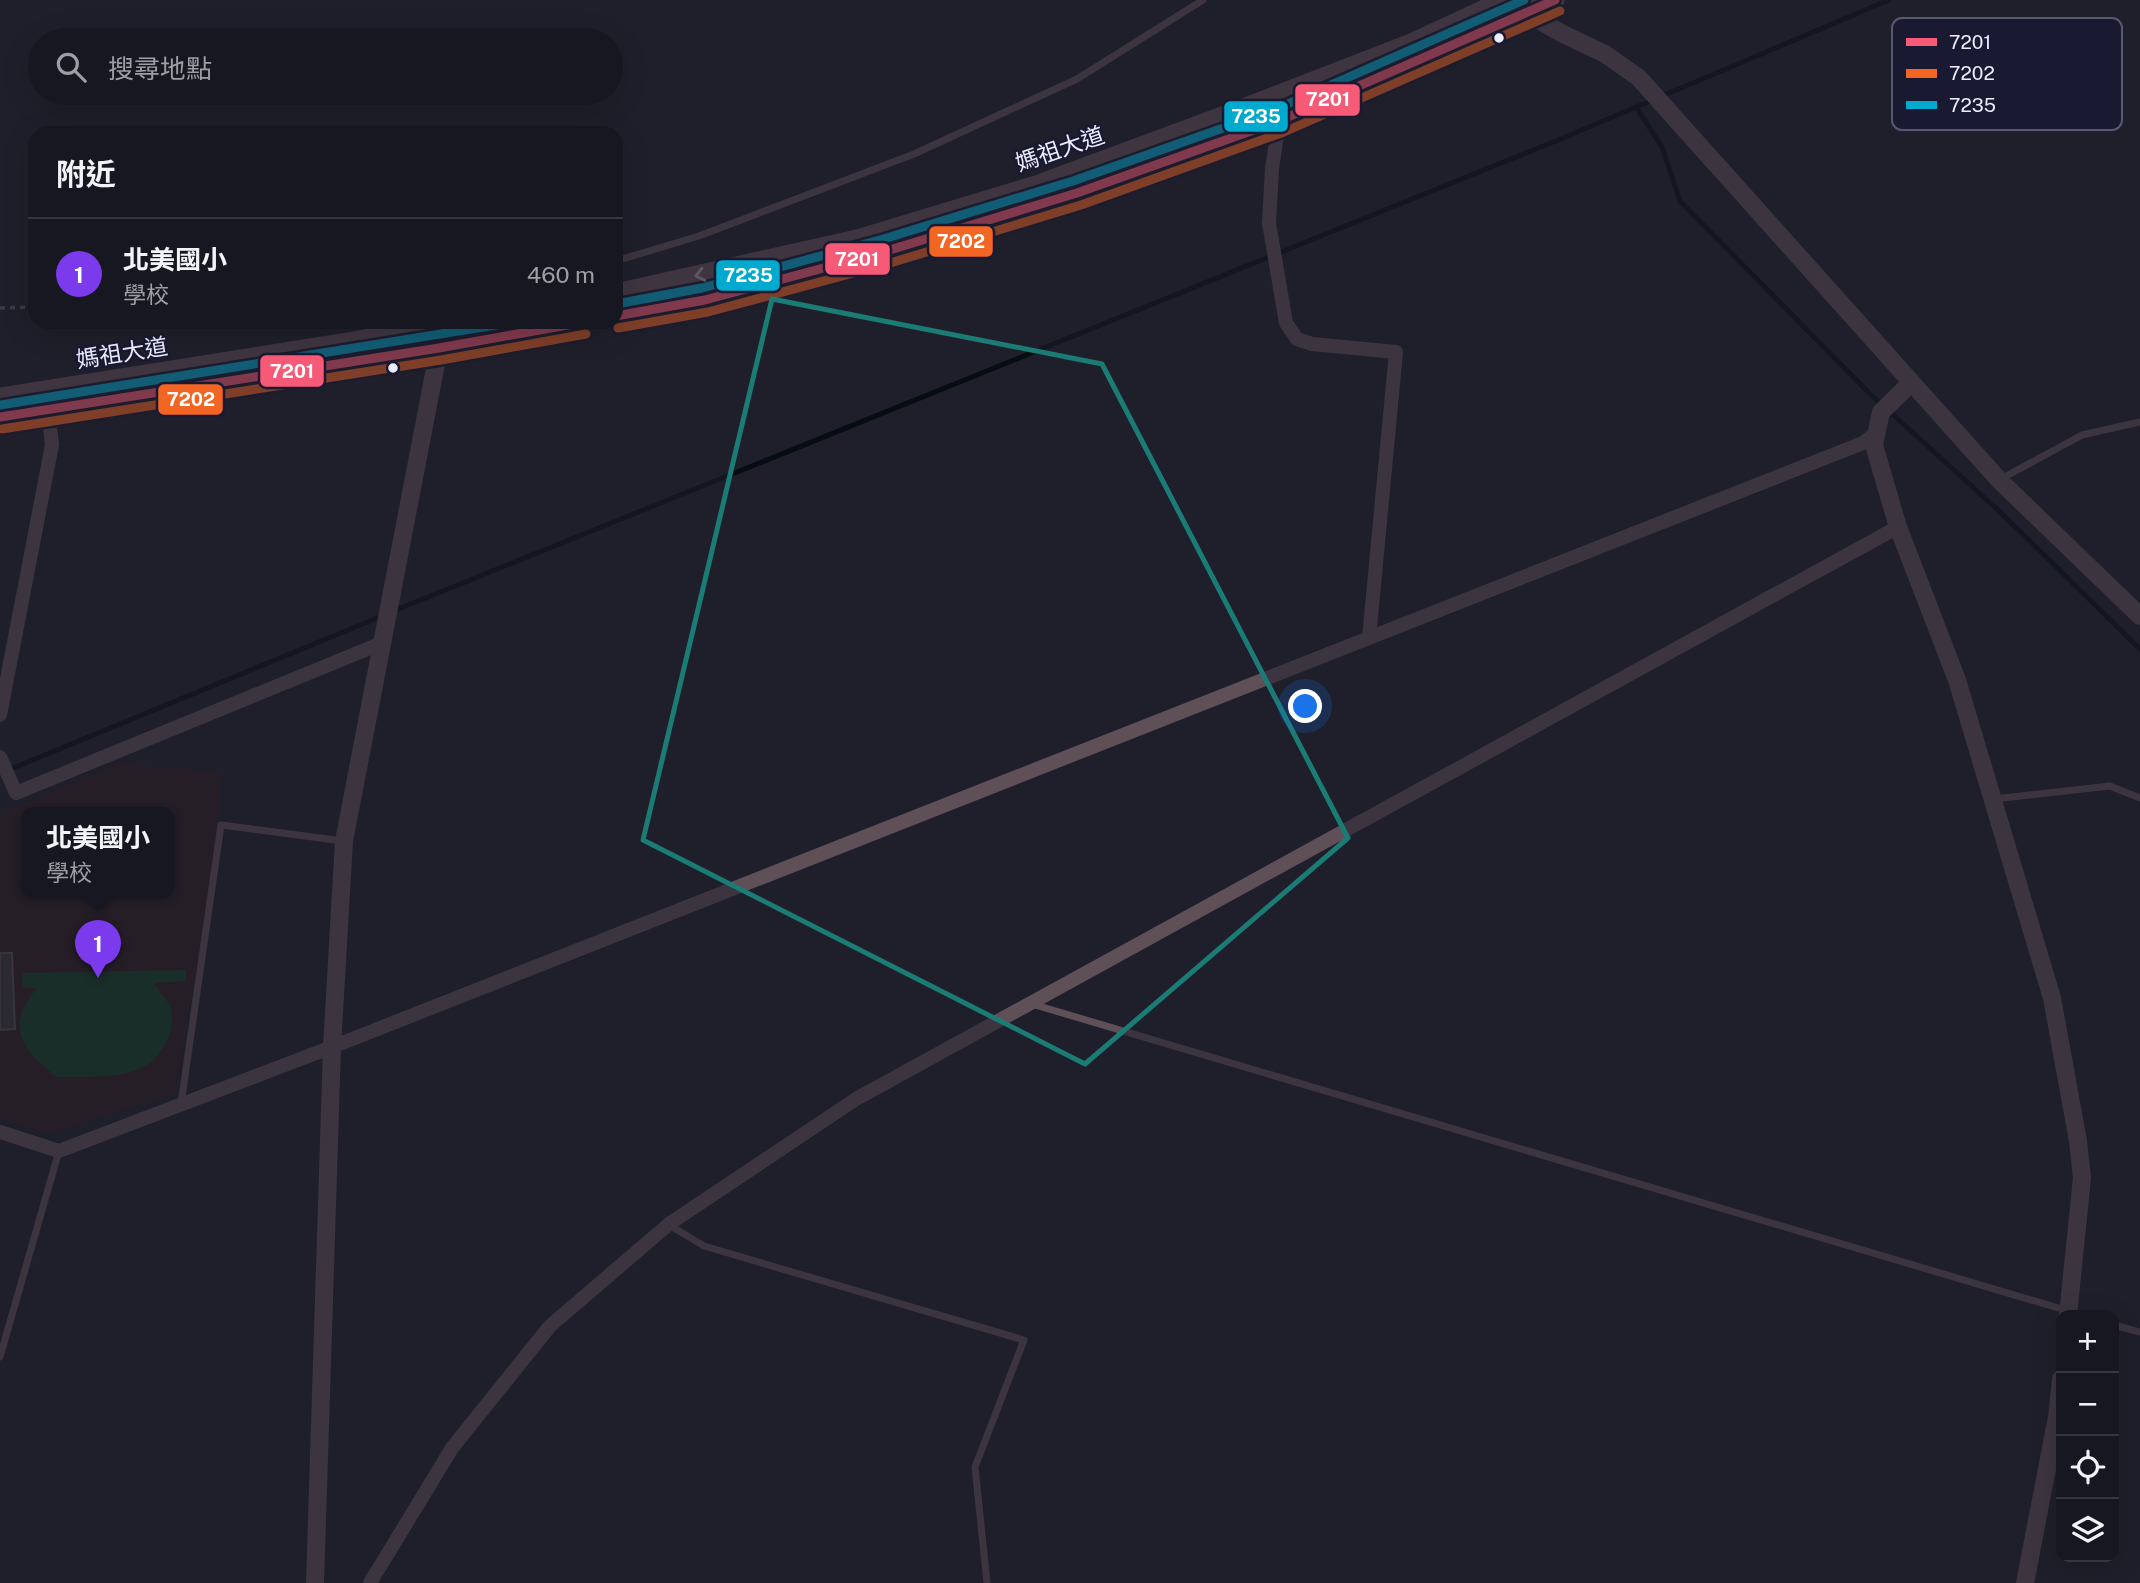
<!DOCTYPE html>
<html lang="zh-TW">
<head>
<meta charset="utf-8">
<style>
	body { margin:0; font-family:"Public Sans","Noto Sans TC",sans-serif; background:#20202a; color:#f1f3f6 }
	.controls { position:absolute; right:21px; bottom:21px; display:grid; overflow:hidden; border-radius:14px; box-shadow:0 7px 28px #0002 }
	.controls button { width:63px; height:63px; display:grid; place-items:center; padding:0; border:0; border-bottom:2px solid #36363f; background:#171721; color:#f1f3f6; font:35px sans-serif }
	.you { position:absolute; left:1306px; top:707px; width:24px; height:24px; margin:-18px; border:5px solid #fff; border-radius:50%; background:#1a73e8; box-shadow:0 0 0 10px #1a73e833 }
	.badge { display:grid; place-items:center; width:46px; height:46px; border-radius:50%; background:#7c3aed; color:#fff; font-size:23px; font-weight:700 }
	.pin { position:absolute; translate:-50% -58px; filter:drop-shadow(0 2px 4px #0008) }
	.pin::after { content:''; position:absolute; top:37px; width:24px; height:21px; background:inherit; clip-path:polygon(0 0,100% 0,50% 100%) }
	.popup { position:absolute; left:21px; top:807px; width:154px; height:91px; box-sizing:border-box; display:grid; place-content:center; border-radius:14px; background:#171721; filter:drop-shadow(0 2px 5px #0005); font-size:23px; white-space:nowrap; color:#9e9fa5 }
	.popup b { font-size:26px; color:#f1f3f6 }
	.popup::after { content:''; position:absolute; left:50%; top:100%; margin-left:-14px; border:14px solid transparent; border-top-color:#171721 }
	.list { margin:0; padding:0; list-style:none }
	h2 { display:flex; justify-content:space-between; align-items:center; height:91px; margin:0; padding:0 28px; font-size:30px }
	h2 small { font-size:23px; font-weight:400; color:#9e9fa5 }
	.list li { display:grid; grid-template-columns:46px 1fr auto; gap:21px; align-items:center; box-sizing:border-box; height:112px; padding:0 28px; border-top:2px solid #36363f }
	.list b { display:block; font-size:26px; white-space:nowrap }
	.list p { margin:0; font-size:23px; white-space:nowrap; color:#9e9fa5 }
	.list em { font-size:23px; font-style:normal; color:#9e9fa5 }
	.icon { flex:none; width:38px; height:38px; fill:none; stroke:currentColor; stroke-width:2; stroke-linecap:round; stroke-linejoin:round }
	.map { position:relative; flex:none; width:2140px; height:1583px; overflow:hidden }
	.search { position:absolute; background:#171721; box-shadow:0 7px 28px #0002; left:28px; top:28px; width:595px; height:77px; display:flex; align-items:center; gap:18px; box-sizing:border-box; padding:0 24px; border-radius:38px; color:#9e9fa5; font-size:26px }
	.panel { position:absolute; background:#171721; box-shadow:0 7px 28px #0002; left:28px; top:126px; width:595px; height:203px; border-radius:21px }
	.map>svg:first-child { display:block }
	.education { fill:#2e1d22; fill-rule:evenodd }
	.green { fill:#134126 }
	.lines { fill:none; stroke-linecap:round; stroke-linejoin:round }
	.stream { stroke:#050d13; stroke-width:5 }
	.building { fill:#3b363a; stroke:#574f53; stroke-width:2 }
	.path { stroke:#5f555c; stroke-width:3.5; stroke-dasharray:5 5; stroke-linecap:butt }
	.service { stroke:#5f5057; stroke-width:7 }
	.minor { stroke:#5f5057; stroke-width:14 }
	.tertiary { stroke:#5f5057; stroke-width:18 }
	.secondary { stroke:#655159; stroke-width:19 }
	.bus-1-casing { stroke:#1a1932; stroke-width:14 }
	.bus-2-casing { stroke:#1a1932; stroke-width:14 }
	.bus-3-casing { stroke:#1a1932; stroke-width:14 }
	.bus-1 { stroke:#f75a77; stroke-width:9 }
	.bus-2 { stroke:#f26522; stroke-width:9 }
	.bus-3 { stroke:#00a9ce; stroke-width:9 }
	.oneway { stroke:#a89eac }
	.marked { fill:none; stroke:#1a7c75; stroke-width:5; stroke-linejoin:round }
	.bus-dot { fill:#ebecfe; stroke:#1a1932; stroke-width:2.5 }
	.labels { text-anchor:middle; stroke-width:5; stroke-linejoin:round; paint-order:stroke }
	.street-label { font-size:23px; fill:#ebecfe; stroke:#1a1932 }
	.key { fill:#1a1932; stroke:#59586f; stroke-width:2 }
	.key-label { font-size:19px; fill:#ebecfe }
	.line-badge { stroke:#1a1932; stroke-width:2.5 }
	.badge-label { font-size:19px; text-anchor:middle; font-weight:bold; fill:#fff }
</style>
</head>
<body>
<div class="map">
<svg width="2140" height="1583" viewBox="0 0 2140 1583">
	<rect width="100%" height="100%" fill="#1f1f2c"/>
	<path class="education" d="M118 763 221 773 216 861 174 1094 47 1134 0 1118V815ZM26 812H170V892H26Z"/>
	<path class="green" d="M186 970V981L154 983C158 991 166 998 170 1006 174 1016 172 1029 168 1038 148 1085 100 1075 57 1077 22 1049 4 1028 37 988H23L22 973Z"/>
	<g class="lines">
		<path class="stream" d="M1636 107 1662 147 1680 201 1868 392 1998 510 2140 649
			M391 612 1563 138 1889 0
			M6 771 382 616"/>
	</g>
	<path class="building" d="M0 953H12L15 1029 0 1030Z"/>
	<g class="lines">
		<path class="path" d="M0 308 35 307"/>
		<path class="service" d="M616 261 699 236 914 154 1077 79 1203 0
			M1999 480 2082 435 2140 422
			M1994 799 2110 786 2140 798
			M1032 1004 2082 1315
			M181 1104 221 825 343 841
			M669 1225 704 1246 1024 1340 975 1467 987 1583
			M2114 1325 2140 1332
			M0 1357 59 1151"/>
		<path class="minor" d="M1269 98 1279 121 1272 169 1269 223 1286 323 1297 339 1312 344 1396 352 1369 638
			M0 715 52 445 48 410
			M0 757 16 793 382 643
			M0 1132 59 1151 332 1047 1863 443 1876 433
			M370 1583 452 1448 550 1326 669 1224 856 1099 1898 527"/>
		<path class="tertiary" d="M1521 0 1528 14 1561 33 1605 54 1639 78 1999 480 2140 616
			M1911 383 1881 412 1874 445 1898 527 1957 680 2052 998 2078 1141 2082 1178 2068 1315
			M315 1583 332 1047 344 841 439 348 499 322
			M2025 1583 2057 1417 2061 1379"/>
		<path class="secondary" d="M616 293 857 239 1039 184 1228 114 1411 43 1504 0
			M616 316 705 300 883 252 1077 193 1279 121 1555 0
			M0 397 342 343 458 322
			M0 417 439 348 584 322"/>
		<g class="bus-1-casing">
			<path id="bus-1" d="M616 316 705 300 883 252 1077 193 1279 121 1555 0
				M0 417 439 348 584 322"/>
		</g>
		<g class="bus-2-casing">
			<path id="bus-2" d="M618 328 708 312 887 264 1081 205 1284 132 1560 11
				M2 429 441 360 586 334"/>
		</g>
		<g class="bus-3-casing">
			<path id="bus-3" d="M616 304 702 288 880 240 1073 181 1274 110 1524 0
				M0 405 515 322"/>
		</g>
		<use href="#bus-1" class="bus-1"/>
		<use href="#bus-2" class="bus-2"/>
		<use href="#bus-3" class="bus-3"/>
	</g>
	<defs><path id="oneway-chevron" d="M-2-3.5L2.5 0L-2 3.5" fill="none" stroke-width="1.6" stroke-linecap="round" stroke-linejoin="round" transform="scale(1.75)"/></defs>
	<use class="oneway" href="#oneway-chevron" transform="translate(700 275) rotate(167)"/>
	<path d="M0 0H2140V1583H0ZM772 299 1102 364 1348 838 1085 1064 643 840Z" fill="#1f1f2c" fill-opacity=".55" fill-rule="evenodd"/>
	<path class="marked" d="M772 299 1102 364 1348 838 1085 1064 643 840Z"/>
	<g class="bus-dot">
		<circle cx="1499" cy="38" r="6"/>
		<circle cx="393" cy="368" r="6"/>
	</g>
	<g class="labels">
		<g class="street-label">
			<text transform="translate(1060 149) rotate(-19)" y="8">媽祖大道</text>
			<text transform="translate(122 353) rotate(-9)" y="8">媽祖大道</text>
		</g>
	</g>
	<rect x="1892" y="18" width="230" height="112" rx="10" class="key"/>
	<rect x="1906" y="38" width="31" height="8" fill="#f75a77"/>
	<rect x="1906" y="69" width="31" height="9" fill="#f26522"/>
	<rect x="1906" y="101" width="31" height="8" fill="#00a9ce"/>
	<g class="key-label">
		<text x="1949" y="49">7201</text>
		<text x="1949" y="80">7202</text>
		<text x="1949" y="112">7235</text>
	</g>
	<g class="line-badge">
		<rect x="1294" y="83" width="67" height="34" rx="7" fill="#f75a77"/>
		<rect x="1223" y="100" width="66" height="33" rx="7" fill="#00a9ce"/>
		<rect x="928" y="225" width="66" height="33" rx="7" fill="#f26522"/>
		<rect x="824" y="242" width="67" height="34" rx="7" fill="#f75a77"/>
		<rect x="715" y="259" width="66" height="33" rx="7" fill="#00a9ce"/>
		<rect x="259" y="354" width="66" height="34" rx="7" fill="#f75a77"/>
		<rect x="157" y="383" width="67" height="33" rx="7" fill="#f26522"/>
	</g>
	<g class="badge-label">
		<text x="1328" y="106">7201</text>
		<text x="1256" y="123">7235</text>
		<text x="961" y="248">7202</text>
		<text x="857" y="266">7201</text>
		<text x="748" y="282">7235</text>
		<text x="292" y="378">7201</text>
		<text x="191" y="406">7202</text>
	</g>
</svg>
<div class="controls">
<button>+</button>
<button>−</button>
<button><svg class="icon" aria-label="locate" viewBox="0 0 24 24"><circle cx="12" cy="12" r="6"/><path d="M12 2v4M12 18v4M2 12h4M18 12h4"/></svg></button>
<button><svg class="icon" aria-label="layers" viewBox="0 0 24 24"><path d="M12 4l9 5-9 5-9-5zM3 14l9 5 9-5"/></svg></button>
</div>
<div class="you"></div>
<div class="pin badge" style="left:98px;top:978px">1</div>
<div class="popup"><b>北美國小</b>學校</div>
<div class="search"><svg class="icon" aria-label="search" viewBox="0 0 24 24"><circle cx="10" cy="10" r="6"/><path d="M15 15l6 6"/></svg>搜尋地點</div>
<section class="panel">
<h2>附近<small></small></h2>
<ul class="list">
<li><span class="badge">1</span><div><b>北美國小</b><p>學校</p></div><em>460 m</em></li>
</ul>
</section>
</div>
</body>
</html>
